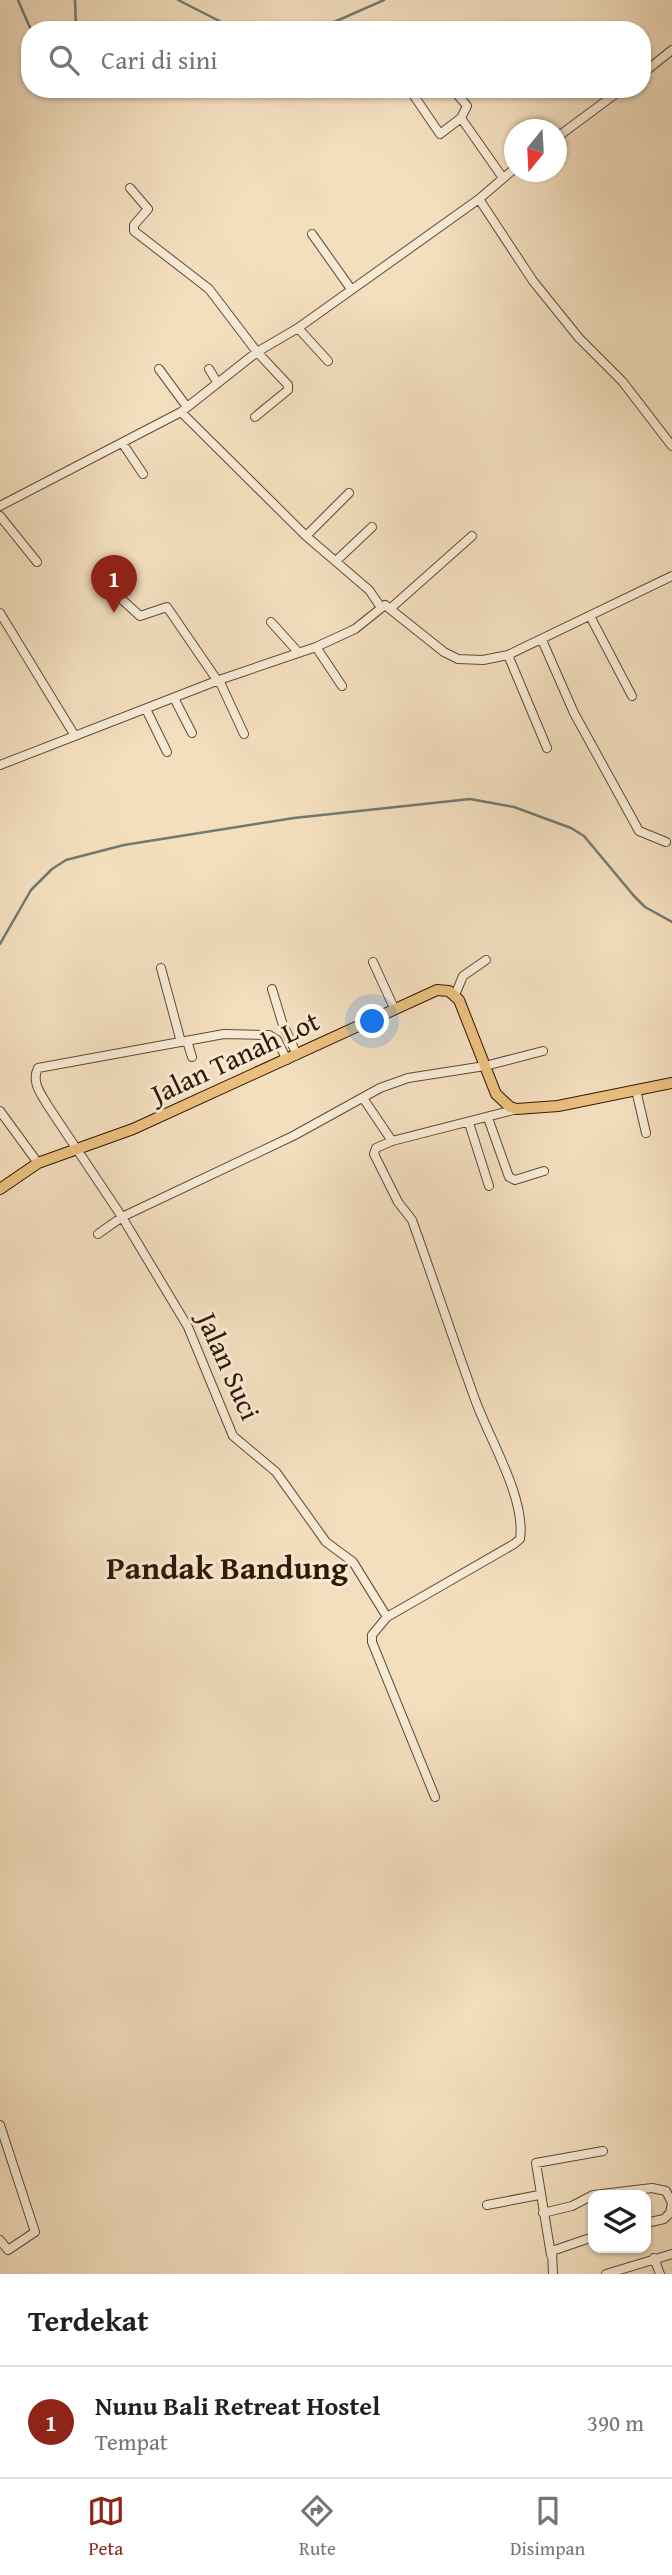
<!DOCTYPE html>
<html lang="id">
<head>
<meta charset="utf-8">
<style>
	body { margin:0; font-family:"Gentium Book Plus",serif; background:#f2f2f2; color:#202124 }
	.controls { position:absolute; right:21px; bottom:21px; display:grid; overflow:hidden; border-radius:14px; box-shadow:0 2px 5px #0004 }
	.controls button { width:63px; height:63px; display:grid; place-items:center; padding:0; border:0; border-bottom:2px solid #e0e0e0; background:#fff; color:#202124; font:35px sans-serif }
	.compass { position:absolute; left:504px; top:119px; width:63px; height:63px; border-radius:50%; background:#fff; box-shadow:0 2px 5px #0004; rotate:198deg }
	.you { position:absolute; left:373px; top:1022px; width:24px; height:24px; margin:-18px; border:5px solid #fff; border-radius:50%; background:#1a73e8; box-shadow:0 0 0 10px #1a73e833 }
	.badge { display:grid; place-items:center; width:46px; height:46px; border-radius:50%; background:#8f2418; color:#fff; font-size:23px; font-weight:700 }
	.pin { position:absolute; translate:-50% -58px; filter:drop-shadow(0 2px 4px #0008) }
	.pin::after { content:''; position:absolute; top:37px; width:24px; height:21px; background:inherit; clip-path:polygon(0 0,100% 0,50% 100%) }
	.list { margin:0; padding:0; list-style:none }
	h2 { display:flex; justify-content:space-between; align-items:center; height:91px; margin:0; padding:0 28px; font-size:30px }
	h2 small { font-size:23px; font-weight:400; color:#757577 }
	.list li { display:grid; grid-template-columns:46px 1fr auto; gap:21px; align-items:center; box-sizing:border-box; height:112px; padding:0 28px; border-top:2px solid #e0e0e0 }
	.list b { display:block; font-size:26px; white-space:nowrap }
	.list p { margin:0; font-size:23px; white-space:nowrap; color:#757577 }
	.list em { font-size:23px; font-style:normal; color:#757577 }
	.icon { flex:none; width:38px; height:38px; fill:none; stroke:currentColor; stroke-width:2; stroke-linecap:round; stroke-linejoin:round }
	.map { position:relative; flex:none; width:672px; height:2274px; overflow:hidden }
	.search { position:absolute; background:#fff; box-shadow:0 2px 5px #0004; left:21px; right:21px; top:21px; height:77px; display:flex; align-items:center; gap:18px; box-sizing:border-box; padding:0 24px; border-radius:28px; color:#757577; font-size:26px }
	.sheet { height:203px; background:#fff }
	nav { display:flex; justify-content:space-around; align-items:center; box-sizing:border-box; height:98px; border-top:2px solid #e0e0e0; background:#fff; font-size:19px; color:#757577 }
	nav a { display:grid; justify-items:center; gap:4px }
	nav .on { color:#8f2418 }
	.map>svg:first-child { display:block }
	.lines { fill:none; stroke-linecap:round; stroke-linejoin:round }
	.stream { stroke:#727971; stroke-width:2.5 }
	.minor-casing { stroke:#624a32; stroke-width:10 }
	.major-casing { stroke:#311803; stroke-width:12 }
	.minor { stroke:#f7ead5; stroke-width:8 }
	.major { stroke:#eabf7f; stroke-width:10 }
	.labels { text-anchor:middle; stroke-width:6; stroke-linejoin:round; paint-order:stroke }
	.street-label { font-size:28px; fill:#311803; stroke:#f7ead5 }
	.quarter-label { font-size:32px; font-weight:bold; fill:#311803; stroke:#f7ead5 }
</style>
</head>
<body>
<div class="map">
<svg width="672" height="2274" viewBox="0 0 672 2274">
	<rect width="100%" height="100%" fill="#f3debe"/>
	<filter id="stains"><feTurbulence type="fractalNoise" baseFrequency=".00286" numOctaves="4"/><feColorMatrix values="0 0 0 0 .2 0 0 0 0 .09 0 0 0 0 .02 0 0 0 .5 -.17"/></filter>
	<radialGradient id="worn" r=".72"><stop offset=".6" stop-color="#630" stop-opacity="0"/><stop offset="1" stop-color="#630" stop-opacity=".3"/></radialGradient>
	<g class="lines">
		<path class="stream" d="M18 0 31 30
			M75 0 76 30
			M178 0 237 30
			M358 29V30
			M316 30 384 0
			M402 89 409 95
			M0 944 31 890 52 869 66 860 124 845 294 818 470 799 514 807 571 828 584 836 634 896 645 907 672 922"/>
		<g class="minor-casing">
			<path id="minor" d="M642 74 672 50
				M453 89 467 106 461 118
				M410 90 440 134 461 118 503 178
				M556 138 622 89
				M130 188 148 209 134 225V231L209 289 257 352 288 385V390L255 417
				M479 199 533 281 579 338 622 381 672 446
				M312 234 351 289
				M298 328 328 361
				M159 369 187 407
				M209 369 217 382
				M181 412 306 536 369 590 380 606
				M123 444 143 474
				M0 506 181 412 257 352 298 328 479 199 514 169
				M0 516 37 562
				M306 536 349 493
				M336 561 372 527
				M107 586 140 616 167 607 217 680
				M392 607 472 536
				M0 613 75 736
				M590 616 632 696
				M271 622 298 652
				M542 640 574 713 639 831 666 842
				M316 647 342 686
				M508 655 547 748
				M219 680 244 734
				M174 698 192 733
				M146 709 167 752
				M0 765 219 680 316 647 355 629 385 605 444 652 458 659 483 660 508 655 672 576
				M373 962 394 1008
				M161 968 181 1042
				M272 989 282 1022 297 1055
				M455 995 463 976 486 960
				M187 1041 192 1057
				M287 1060 277 1040 269 1035 224 1034 38 1068C31 1082 41 1094 48 1106L122 1217 188 1327 233 1436 276 1472 326 1542 353 1562 387 1617
				M636 1090 646 1133
				M363 1098 392 1141
				M0 1111 38 1163
				M488 1118 509 1177 515 1180 544 1171
				M469 1123 489 1186
				M98 1234 122 1217 293 1136 380 1088 408 1078 485 1066 543 1051
				M435 1797 372 1642V1635L387 1617 514 1544 520 1539C526 1499 490 1440 476 1402 454 1342 434 1281 412 1220L398 1202 374 1154 376 1148 392 1141 517 1109
				M0 2125 35 2232 8 2250 0 2240
				M594 2195 652 2188 666 2191 672 2203 670 2213 664 2219 646 2223
				M487 2205 539 2195
				M543 2213 572 2206 593 2195
				M551 2255 536 2163 603 2151
				M654 2258 660 2274
				M553 2274 552 2251 593 2237
				M606 2274 672 2254"/>
		</g>
		<g class="major-casing">
			<path id="major" d="M0 1189 38 1163 133 1129 437 990 449 991 459 1000 496 1094 510 1107 517 1109 558 1106 672 1083"/>
		</g>
		<use href="#minor" class="minor"/>
		<use href="#major" class="major"/>
	</g>
	<g class="labels">
		<g class="street-label">
			<text transform="translate(235 1057) rotate(-25)" y="10">Jalan Tanah Lot</text>
			<text transform="translate(229 1366) rotate(66)" y="10">Jalan Suci</text>
		</g>
		<g class="quarter-label">
			<text x="227" y="1579">Pandak Bandung</text>
		</g>
	</g>
	<rect width="100%" height="100%" filter="url(#stains)"/>
	<rect width="100%" height="100%" fill="url(#worn)"/>
</svg>
<div class="controls">
<button><svg class="icon" aria-label="layers" viewBox="0 0 24 24"><path d="M12 4l9 5-9 5-9-5zM3 14l9 5 9-5"/></svg></button>
</div>
<svg class="compass" viewBox="-18 -18 36 36"><path d="M0-13l5 13h-10z" fill="#e53935"/><path d="M0 13l5-13h-10z" fill="#757577"/></svg>
<div class="you"></div>
<div class="pin badge" style="left:114px;top:613px">1</div>
<div class="search"><svg class="icon" aria-label="search" viewBox="0 0 24 24"><circle cx="10" cy="10" r="6"/><path d="M15 15l6 6"/></svg>Cari di sini</div>
</div>
<section class="sheet">
<h2>Terdekat<small></small></h2>
<ul class="list">
<li><span class="badge">1</span><div><b>Nunu Bali Retreat Hostel</b><p>Tempat</p></div><em>390 m</em></li>
</ul>
</section>
<nav>
<a class="on"><svg class="icon" aria-label="map" viewBox="0 0 24 24"><path d="M3 6l6-2 6 2 6-2v14l-6 2-6-2-6 2zM9 4v14M15 6v14"/></svg>Peta</a>
<a><svg class="icon" aria-label="directions" viewBox="0 0 24 24"><path d="M12 3l9 9-9 9-9-9zM9 14v-3h6M13 9l2 2-2 2"/></svg>Rute</a>
<a><svg class="icon" aria-label="saved" viewBox="0 0 24 24"><path d="M7 4h10v16l-5-4-5 4z"/></svg>Disimpan</a>
</nav>
</body>
</html>
